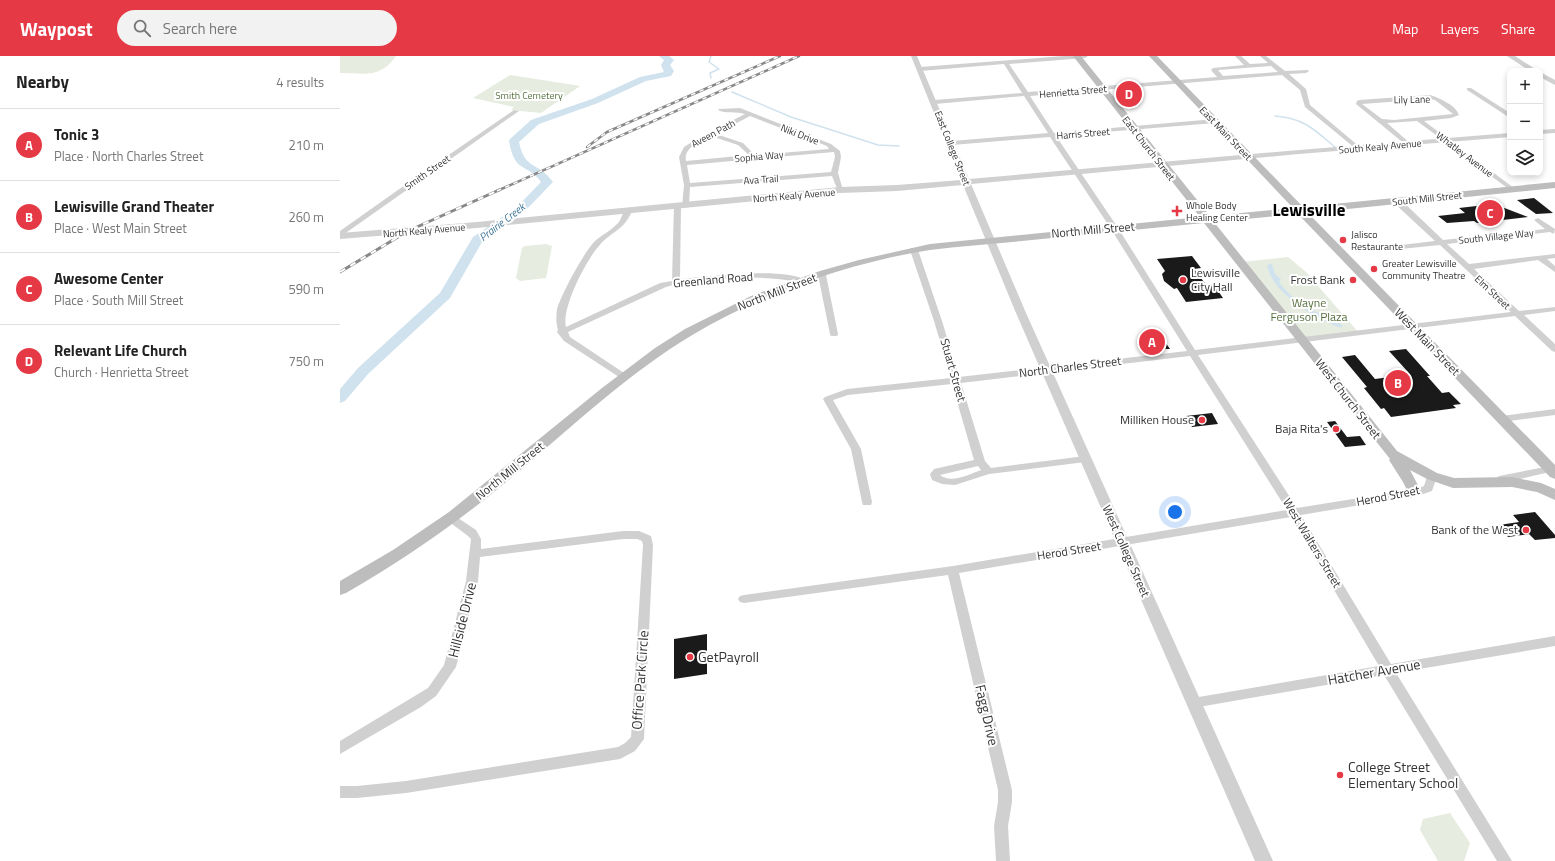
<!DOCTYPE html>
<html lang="en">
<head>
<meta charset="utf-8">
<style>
	body { margin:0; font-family:"Titillium Web",sans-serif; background:#f2f2f2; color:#222 }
	.controls { position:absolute; right:12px; top:12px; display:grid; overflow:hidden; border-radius:8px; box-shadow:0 2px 6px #0003 }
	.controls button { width:36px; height:36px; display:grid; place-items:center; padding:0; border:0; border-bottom:1px solid #e0e0e0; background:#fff; color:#222; font:20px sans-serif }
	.you { position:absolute; left:835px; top:456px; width:14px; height:14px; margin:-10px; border:3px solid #fff; border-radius:50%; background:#1a73e8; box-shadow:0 0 0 6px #1a73e833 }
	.badge { display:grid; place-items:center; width:26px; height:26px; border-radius:50%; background:#e63946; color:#fff; font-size:13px; font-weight:700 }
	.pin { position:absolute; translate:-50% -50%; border:2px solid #fff; box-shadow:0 1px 4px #0006 }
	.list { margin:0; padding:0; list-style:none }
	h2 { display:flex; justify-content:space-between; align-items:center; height:52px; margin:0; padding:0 16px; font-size:17px }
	h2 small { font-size:13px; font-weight:400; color:#767676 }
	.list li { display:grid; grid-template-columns:26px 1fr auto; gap:12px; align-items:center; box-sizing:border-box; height:72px; padding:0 16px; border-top:1px solid #e0e0e0 }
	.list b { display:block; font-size:15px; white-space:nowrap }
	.list p { margin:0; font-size:13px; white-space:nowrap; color:#767676 }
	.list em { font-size:13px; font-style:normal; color:#767676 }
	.icon { flex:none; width:22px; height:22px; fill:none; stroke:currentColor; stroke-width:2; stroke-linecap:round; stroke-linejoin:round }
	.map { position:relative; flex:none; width:1215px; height:805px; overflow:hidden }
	header { display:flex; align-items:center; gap:24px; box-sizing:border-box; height:56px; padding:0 20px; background:#e63946; color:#fff }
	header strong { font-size:19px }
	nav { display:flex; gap:22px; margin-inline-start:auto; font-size:14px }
	.search { width:280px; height:36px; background:#f2f2f2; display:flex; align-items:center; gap:10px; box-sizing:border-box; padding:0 14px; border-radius:22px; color:#767676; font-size:15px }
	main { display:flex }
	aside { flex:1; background:#fff }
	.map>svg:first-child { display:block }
	.green { fill:#e6ecdf }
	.water { fill:#cfe2ee }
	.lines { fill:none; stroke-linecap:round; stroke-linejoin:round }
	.stream { stroke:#cfe2ee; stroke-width:1.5 }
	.river { fill:#cfe2ee; fill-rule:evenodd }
	.building { fill:#1a1a1a }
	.minor { fill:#d0d0d0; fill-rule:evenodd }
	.tertiary { fill:#d0d0d0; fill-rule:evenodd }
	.secondary { fill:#bdbdbd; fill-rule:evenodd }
	.rail-far1-casing { stroke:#888; stroke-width:2.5 }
	.rail-casing { stroke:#888; stroke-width:3 }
	.rail-far1 { stroke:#fff; stroke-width:1.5; stroke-dasharray:4.5; stroke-linecap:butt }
	.rail { stroke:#fff; stroke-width:2; stroke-dasharray:6; stroke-linecap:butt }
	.poi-dot { fill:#e63946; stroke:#fff; stroke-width:1.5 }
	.labels { text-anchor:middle; stroke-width:4; stroke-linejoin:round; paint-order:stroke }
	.far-street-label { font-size:10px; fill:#333; stroke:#fff }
	.far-park-label { font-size:10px; fill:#56703f; stroke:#fff }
	.far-poi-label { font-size:10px; fill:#333; stroke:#fff; text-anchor:start }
	.far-water-label { font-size:11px; font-style:italic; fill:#3f7597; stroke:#fff }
	.street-label { font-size:12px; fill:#333; stroke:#fff }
	.poi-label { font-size:12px; fill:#333; stroke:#fff; text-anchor:end }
	.park-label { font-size:12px; fill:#56703f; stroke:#fff }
	.near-street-label { font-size:14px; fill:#333; stroke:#fff }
	.near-poi-label { font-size:14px; fill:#333; stroke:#fff; text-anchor:start }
	.far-town-label { font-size:17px; font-weight:bold; fill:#000; stroke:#fff }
</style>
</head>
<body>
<header>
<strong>Waypost</strong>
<div class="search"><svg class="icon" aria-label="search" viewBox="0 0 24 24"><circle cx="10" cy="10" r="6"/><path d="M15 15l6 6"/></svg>Search here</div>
<nav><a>Map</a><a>Layers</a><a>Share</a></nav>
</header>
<main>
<aside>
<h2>Nearby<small>4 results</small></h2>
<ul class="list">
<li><span class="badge">A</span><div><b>Tonic 3</b><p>Place · North Charles Street</p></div><em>210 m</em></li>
<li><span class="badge">B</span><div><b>Lewisville Grand Theater</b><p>Place · West Main Street</p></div><em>260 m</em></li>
<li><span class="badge">C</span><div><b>Awesome Center</b><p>Place · South Mill Street</p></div><em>590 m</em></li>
<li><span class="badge">D</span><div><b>Relevant Life Church</b><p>Church · Henrietta Street</p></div><em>750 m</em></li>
</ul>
</aside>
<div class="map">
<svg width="1215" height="805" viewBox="0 0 1215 805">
	<rect width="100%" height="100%" fill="#fff"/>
	<path class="green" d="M0 0H56C40 23 24 17 0 17Z
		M170 19 177 20 240 30 201 57 171 54 174 51 133 42Z
		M206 188 212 190 206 222 180 225 176 222 182 192 185 190Z
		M948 201 965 215 1019 277 963 284 901 206Z
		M1110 757 1130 787 1124 805H1098L1080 774 1083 763Z"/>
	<path class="water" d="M932 208 935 218 941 223 939 226C954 247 978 257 1001 268L1003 271C997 272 989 267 983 264 962 253 932 234 927 209Z"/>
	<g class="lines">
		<path class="stream" d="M371 0 369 6 379 13 370 17 371 22
			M392 36 451 61 538 89 559 90
			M935 60C964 62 975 74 996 92"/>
		<path class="river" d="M319 0H329L334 4 330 9 334 15 331 20 306 25 258 47 199 68 179 86C185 115 198 105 213 126L185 155 142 186 110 242 28 318 5 345 0 347V333L18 312 100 237 133 181 177 151 201 126C187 106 175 119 169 85L170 83 191 64 252 43 300 21 324 16 321 9 324 4Z"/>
	</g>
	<path class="building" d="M1194 142 1213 157 1196 158 1177 144Z
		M1154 148 1188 161 1137 167 1134 165 1107 167 1098 160 1125 157 1119 152Z
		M852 200 861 212 854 213 867 230 874 229 883 242 846 246 837 232 834 233 824 225 822 218 825 215 817 203Z
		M811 278 817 287 825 286 830 293H811L802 279Z
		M1066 293 1090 320H1087L1102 337 1109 336 1121 348 1113 349 1116 352 1051 361 1044 352 1041 353 1024 332 1027 331 1002 301 1015 299 1035 323 1066 319 1064 317 1068 316 1049 295Z
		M872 357 878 368 852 371 846 360Z
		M995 365 1007 381 1020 380 1026 389 1005 391 987 366Z
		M1195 456 1215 479V482L1195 484 1189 478 1168 481 1159 469 1179 466 1173 459Z
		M367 578V618L334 623V583Z"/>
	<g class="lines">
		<path class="minor" d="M724 0H748L745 2 669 8 688 36 877 21 871 14 873 12 904 9 895 0H901L910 8 928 7 920 0H926L945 15 968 14 969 15 966 17 949 18 966 33 970 49 1021 92 1016 93 965 51 960 34 942 19 690 40 714 77 875 63 878 65 875 67 716 80 778 172 855 294 1171 256 1100 189 1041 195 1040 193 1044 191 1095 185 1054 147V143H1060L1103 184 1205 173 1194 164 1198 162 1215 173 1214 178 1210 176 1107 188 1129 208 1215 198V202L1207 203 1215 210V216L1198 204 1134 213 1179 255 1215 251V255L1184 259 1215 288V296L1212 295 1175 260 858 299 957 452 1075 433 1084 430 1088 418H1096L1097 420 1092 435 1080 439 961 459 1051 608 1215 580V590L1056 617 1172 805H1157L1044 619 853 652 848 651 847 647 848 643 853 642 1039 610 951 461 619 517 672 734V746L668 770 670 805H656L654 770 658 746V734L608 519 404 547 400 546 398 543 400 540 404 539 613 510 947 454 850 300 621 327 645 405 651 412 745 400 750 403 745 406 649 418 615 429 602 428 592 424 590 418 594 413 634 404 612 328 508 339 493 344 521 393 532 446 531 449H523L522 446 511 393 483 343 485 341 507 333 611 322 594 265 570 194 571 192H577L578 194 602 265 619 321 847 295 771 173 710 81 612 89 609 87 612 85 708 77 684 40 595 48 592 46 595 44 682 37 664 8 580 15 577 13 580 11ZM931 10 938 16 883 20 878 14ZM638 410 641 414C630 418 611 428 600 419Z
			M1127 32H1131L1170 57V62L1127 34Z
			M1090 39C1099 42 1116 49 1119 59L1111 62 1084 65 1174 132V134H1170L1077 65 1047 67 1071 88 1066 89 1016 48 1017 45 1019 44ZM1090 43 1095 44 1113 58 1054 64 1042 63 1022 48Z
			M400 52 491 88 500 95 501 101 498 117 503 134 502 135H498L492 120 350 131 349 149 348 151H342L344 129 339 101 344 91 355 84 405 58C397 55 385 58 378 54L379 53ZM410 60 487 90 489 93 415 99 403 87 376 78ZM371 80 398 89 409 99 346 105C343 91 362 85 371 80ZM494 96 495 101 491 116 350 127 347 109Z
			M174 54 179 55 0 181V175L65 129Z
			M334 148H337L341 150 340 223C364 221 449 210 466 225L462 227C421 217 378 224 336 228L326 231 228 276 230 281 290 321 288 323H282L224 285 217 276 218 274C216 267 216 260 217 253 222 237 243 198 254 186 261 179 271 175 278 167 282 163 282 155 288 153L292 155C283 176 271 175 259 190 246 204 221 253 226 271L320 227 332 225Z
			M479 217H482L486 219 498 278 497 280H491L490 278 478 219Z
			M1215 353V359L1162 366 1157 363 1162 360Z
			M1210 410 1214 411 1215 413 1214 415 1159 428 1154 424 1159 420Z
			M112 458 136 474 141 483V493L283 475H299L311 480 313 489 304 683 295 695 280 703 66 737 17 742H0V730H17L66 725 278 691 285 687 291 681 303 489 302 485 297 483H283L140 501 138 525 116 611 96 640 81 651 0 698V685L88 632 104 609 126 525 131 483 128 480 108 465 107 462 108 459Z"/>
		<path class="tertiary" d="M571 0H577L629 123 959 94 1170 77V81L959 98 631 128 686 257 933 805H915L676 257 623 129 557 135 500 137 137 172 0 183V177L137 166 500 131 557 129 621 124Z
			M1167 0H1175L1198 15H1190Z
			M1200 16 1215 24V29L1200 21Z
			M1215 73V77L1200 78V74Z"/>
		<path class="secondary" d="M733 0H741L870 160 953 152 809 0H817L963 151 1215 126V132L968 157 1215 409V423L1210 421 958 158 874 166 1057 395 1097 417 1114 422 1172 421 1201 427 1215 433V444L1197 436 1172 431 1113 432 1087 423 1070 414 1080 433C1076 440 1073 443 1065 441L1063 437 1066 432 1063 426 1049 404 1050 403 864 167C803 173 742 179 682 185 651 188 620 190 590 194 512 206 422 237 354 278 288 317 231 372 172 421 120 465 65 503 6 537L0 539V525L53 494 109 456 262 332 315 292 345 273 411 240 480 215 519 204 590 188 860 161Z"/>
		<g class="rail-far1-casing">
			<path id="rail-far1" d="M247 91 267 76 440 0
				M157 135 459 0"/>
		</g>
		<g class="rail-casing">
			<path id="rail" d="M0 216 68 175 159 134"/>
		</g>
		<use href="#rail-far1" class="rail-far1"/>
		<use href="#rail" class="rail"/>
	</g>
	<g class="poi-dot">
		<path d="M835 149h4v4h4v4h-4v4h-4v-4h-4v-4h4z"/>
		<circle cx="1003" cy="184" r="4"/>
		<circle cx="1034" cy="213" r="4"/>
		<circle cx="843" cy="224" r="4"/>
		<circle cx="1013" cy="224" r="4"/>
		<circle cx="862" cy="364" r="4"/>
		<circle cx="996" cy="373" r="4"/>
		<circle cx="1186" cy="474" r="4"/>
		<circle cx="350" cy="601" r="4"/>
		<circle cx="1000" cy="719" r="4"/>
	</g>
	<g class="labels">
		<g class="far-street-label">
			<text transform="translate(733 35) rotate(-5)" y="4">Henrietta Street</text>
			<text transform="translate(1072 43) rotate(-1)" y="4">Lily Lane</text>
			<text transform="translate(373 77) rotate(-28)" y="4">Aveen Path</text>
			<text transform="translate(743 77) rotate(-5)" y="4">Harris Street</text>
			<text transform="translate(886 77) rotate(46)" y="4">East Main Street</text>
			<text transform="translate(460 78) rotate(21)" y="4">Niki Drive</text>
			<text transform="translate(1040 90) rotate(-5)" y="4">South Kealy Avenue</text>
			<text transform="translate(613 92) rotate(68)" y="4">East College Street</text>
			<text transform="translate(809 92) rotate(52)" y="4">East Church Street</text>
			<text transform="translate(1125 98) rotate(37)" y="4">Whatley Avenue</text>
			<text transform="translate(419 100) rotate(-5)" y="4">Sophia Way</text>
			<text transform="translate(87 116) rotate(-35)" y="4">Smith Street</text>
			<text transform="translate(421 123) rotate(-4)" y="4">Ava Trail</text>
			<text transform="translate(454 139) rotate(-5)" y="4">North Kealy Avenue</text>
			<text transform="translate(1087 142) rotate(-6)" y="4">South Mill Street</text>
			<text transform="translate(84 174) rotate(-5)" y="4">North Kealy Avenue</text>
			<text transform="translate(1156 180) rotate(-6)" y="4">South Village Way</text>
			<text transform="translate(1153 236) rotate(43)" y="4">Elm Street</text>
		</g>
		<g class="far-park-label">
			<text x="189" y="43">Smith Cemetery</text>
		</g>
		<g class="far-poi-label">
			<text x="846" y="153">Whole Body<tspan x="846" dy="12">Healing Center</tspan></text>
			<text x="1011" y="182">Jalisco<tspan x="1011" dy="12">Restaurante</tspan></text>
			<text x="1042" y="211">Greater Lewisville<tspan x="1042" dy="12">Community Theatre</tspan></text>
		</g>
		<g class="far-water-label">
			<text transform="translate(162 166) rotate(-38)" y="4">Prairie Creek</text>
		</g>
		<g class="street-label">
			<text transform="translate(753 174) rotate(-5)" y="4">North Mill Street</text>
			<text transform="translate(373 224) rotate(-5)" y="4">Greenland Road</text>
			<text transform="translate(437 236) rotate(-21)" y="4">North Mill Street</text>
			<text transform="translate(1087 286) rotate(46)" y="4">West Main Street</text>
			<text transform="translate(730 311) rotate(-7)" y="4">North Charles Street</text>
			<text transform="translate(613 314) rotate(74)" y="4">Stuart Street</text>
			<text transform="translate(1008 343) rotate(52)" y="4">West Church Street</text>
			<text transform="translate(170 415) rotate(-39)" y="4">North Mill Street</text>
			<text transform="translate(1048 440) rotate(-11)" y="4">Herod Street</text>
			<text transform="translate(972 487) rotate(59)" y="4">West Walters Street</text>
			<text transform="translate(729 495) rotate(-9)" y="4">Herod Street</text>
			<text transform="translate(786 495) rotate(66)" y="4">West College Street</text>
		</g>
		<g class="poi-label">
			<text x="851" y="221" text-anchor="start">Lewisville<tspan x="851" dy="14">City Hall</tspan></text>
			<text x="1005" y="228">Frost Bank</text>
			<text x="854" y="368">Milliken House</text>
			<text x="988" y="377">Baja Rita's</text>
			<text x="1178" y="478">Bank of the West</text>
		</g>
		<g class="park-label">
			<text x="969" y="251">Wayne<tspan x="969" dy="14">Ferguson Plaza</tspan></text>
		</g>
		<g class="near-street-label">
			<text transform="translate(122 564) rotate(-76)" y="5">Hillside Drive</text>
			<text transform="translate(1034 616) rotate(-10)" y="5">Hatcher Avenue</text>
			<text transform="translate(300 624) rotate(-86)" y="5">Office Park Circle</text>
			<text transform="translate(647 659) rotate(77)" y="5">Fagg Drive</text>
		</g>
		<g class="near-poi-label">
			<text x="358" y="606">GetPayroll</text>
			<text x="1008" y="716">College Street<tspan x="1008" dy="16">Elementary School</tspan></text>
		</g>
		<g class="far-town-label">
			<text x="969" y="160">Lewisville</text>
		</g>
	</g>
</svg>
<div class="controls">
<button>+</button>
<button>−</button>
<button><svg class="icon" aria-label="layers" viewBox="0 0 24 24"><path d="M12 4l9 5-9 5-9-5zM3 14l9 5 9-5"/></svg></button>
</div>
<div class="you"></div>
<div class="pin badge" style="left:812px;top:286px">A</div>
<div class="pin badge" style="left:1058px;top:327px">B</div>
<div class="pin badge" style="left:1150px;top:157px">C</div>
<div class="pin badge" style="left:789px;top:38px">D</div>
</div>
</main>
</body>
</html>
